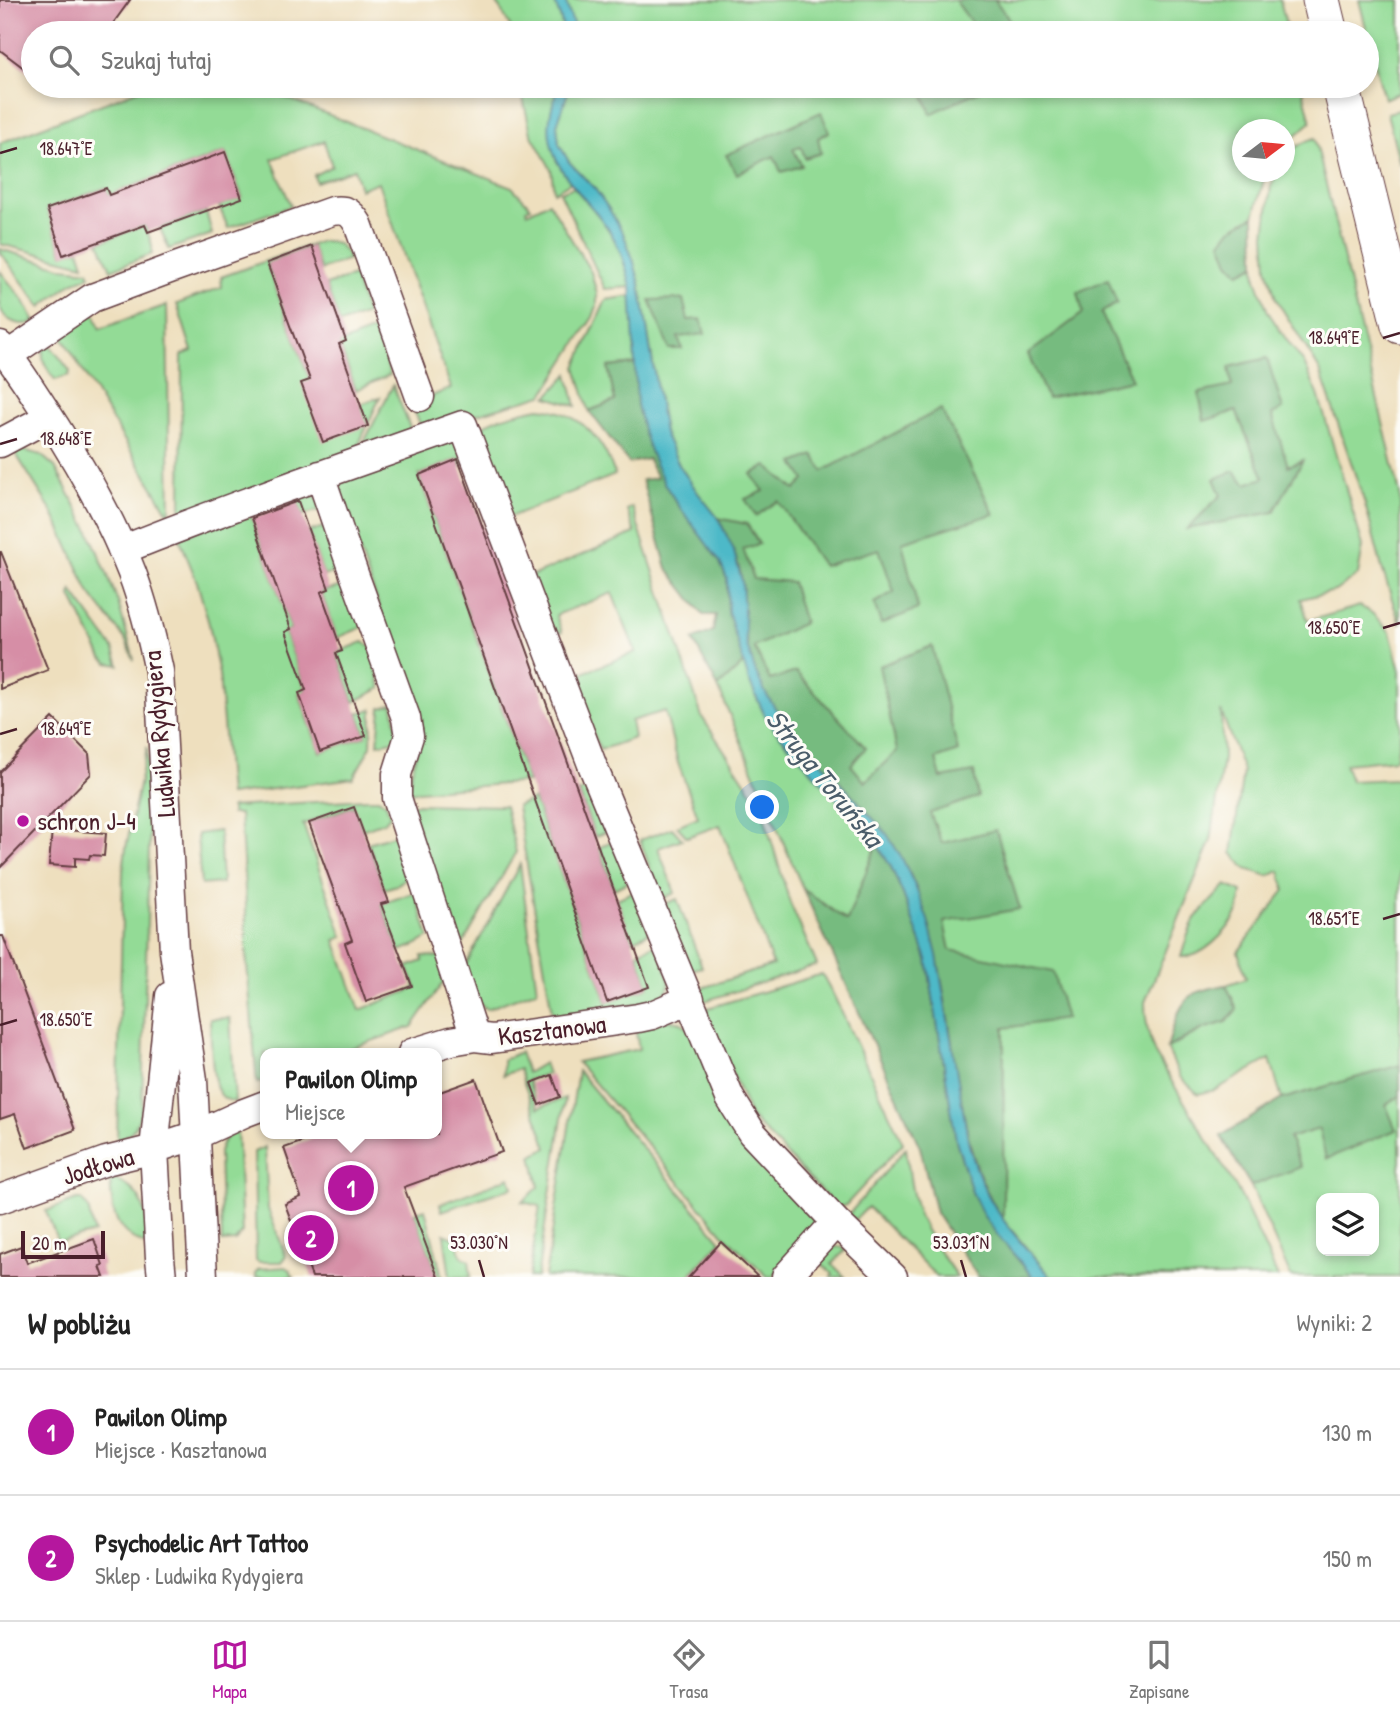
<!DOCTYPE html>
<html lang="pl">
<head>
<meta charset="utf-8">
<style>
	body { margin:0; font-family:"Patrick Hand",sans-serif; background:#f2f2f2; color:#222 }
	.controls { position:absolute; right:21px; bottom:21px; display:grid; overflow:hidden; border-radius:14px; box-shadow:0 4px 10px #0003 }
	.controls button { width:63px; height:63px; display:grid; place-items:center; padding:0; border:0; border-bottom:2px solid #e0e0e0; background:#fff; color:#222; font:35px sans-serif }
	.compass { position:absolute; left:1232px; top:119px; width:63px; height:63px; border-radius:50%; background:#fff; box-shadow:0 4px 10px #0003; rotate:74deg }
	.scale { position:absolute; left:21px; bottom:18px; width:84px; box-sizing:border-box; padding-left:7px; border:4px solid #4a1f2b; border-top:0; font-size:19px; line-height:24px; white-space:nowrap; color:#4a1f2b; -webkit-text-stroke:5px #fdfcf7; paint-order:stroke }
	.you { position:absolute; left:763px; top:808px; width:24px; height:24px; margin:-18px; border:5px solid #fff; border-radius:50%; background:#1a73e8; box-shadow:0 0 0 10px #1a73e833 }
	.badge { display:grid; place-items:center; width:46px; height:46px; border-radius:50%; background:#b5179e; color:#fff; font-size:23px; font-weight:700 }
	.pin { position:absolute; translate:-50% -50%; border:4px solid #fff; box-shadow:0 2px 7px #0006 }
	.popup { position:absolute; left:260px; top:1048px; width:182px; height:91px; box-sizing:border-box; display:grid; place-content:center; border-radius:14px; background:#fff; filter:drop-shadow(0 2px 5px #0005); font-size:23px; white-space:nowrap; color:#767676 }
	.popup b { font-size:26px; color:#222 }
	.popup::after { content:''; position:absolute; left:50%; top:100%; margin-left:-14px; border:14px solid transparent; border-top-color:#fff }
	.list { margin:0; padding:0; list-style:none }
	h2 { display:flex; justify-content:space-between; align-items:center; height:91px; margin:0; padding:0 28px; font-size:30px }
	h2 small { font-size:23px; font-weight:400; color:#767676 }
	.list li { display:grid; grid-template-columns:46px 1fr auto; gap:21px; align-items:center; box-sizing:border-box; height:126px; padding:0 28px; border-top:2px solid #e0e0e0 }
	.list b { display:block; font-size:26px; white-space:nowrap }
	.list p { margin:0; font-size:23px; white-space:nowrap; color:#767676 }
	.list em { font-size:23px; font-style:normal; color:#767676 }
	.icon { flex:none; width:38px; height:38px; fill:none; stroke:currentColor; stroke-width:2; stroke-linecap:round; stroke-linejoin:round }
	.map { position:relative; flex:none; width:1400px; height:1277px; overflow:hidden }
	.search { position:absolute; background:#fff; box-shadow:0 4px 10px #0003; left:21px; right:21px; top:21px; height:77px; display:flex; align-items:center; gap:18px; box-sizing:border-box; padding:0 24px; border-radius:38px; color:#767676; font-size:26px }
	.sheet { height:343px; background:#fff }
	nav { display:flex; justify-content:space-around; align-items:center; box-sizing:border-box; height:98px; border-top:2px solid #e0e0e0; background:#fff; font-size:19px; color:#767676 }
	nav a { display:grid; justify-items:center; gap:4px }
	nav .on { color:#b5179e }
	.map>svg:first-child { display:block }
	.green { fill:#93db96; stroke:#6e7d60; stroke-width:2; fill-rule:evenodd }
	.forest { fill:#76bb7f; stroke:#606d55; stroke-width:2 }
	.water { fill:#4db9c8; stroke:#4c6c7a; stroke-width:2 }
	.building { fill:#d68ea6 }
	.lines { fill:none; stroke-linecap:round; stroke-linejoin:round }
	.minor-casing { stroke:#633c41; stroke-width:31 }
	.major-casing { stroke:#633c41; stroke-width:39 }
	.minor { stroke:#fff; stroke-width:28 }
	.major { stroke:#fff; stroke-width:37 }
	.ticks { fill:none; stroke:#4a1f2b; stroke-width:2.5 }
	.poi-dot { fill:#b5179e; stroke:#fdfcf7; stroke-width:2.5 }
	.labels { text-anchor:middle; stroke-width:6; stroke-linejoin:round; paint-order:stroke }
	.street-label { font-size:26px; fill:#4a1f2b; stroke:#fdfcf7 }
	.poi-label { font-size:26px; fill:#4a1f2b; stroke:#fdfcf7; text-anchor:start }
	.water-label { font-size:28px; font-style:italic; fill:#4b5d6a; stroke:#fdfcf7 }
	.ticks-label { font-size:18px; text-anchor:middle; fill:#4a1f2b; stroke:#fdfcf7; stroke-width:6; stroke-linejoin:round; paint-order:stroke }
</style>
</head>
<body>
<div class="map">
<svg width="1400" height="1277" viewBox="0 0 1400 1277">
	<rect width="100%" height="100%" fill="#fdfcf7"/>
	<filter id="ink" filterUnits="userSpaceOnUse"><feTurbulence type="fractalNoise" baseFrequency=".0143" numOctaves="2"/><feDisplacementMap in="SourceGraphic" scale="14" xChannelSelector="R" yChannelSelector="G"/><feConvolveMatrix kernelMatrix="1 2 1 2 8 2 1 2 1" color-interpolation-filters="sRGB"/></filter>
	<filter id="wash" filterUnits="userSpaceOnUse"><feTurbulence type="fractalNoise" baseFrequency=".00686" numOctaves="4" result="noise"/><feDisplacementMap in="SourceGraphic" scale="28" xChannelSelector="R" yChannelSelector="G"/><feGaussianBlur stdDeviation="1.57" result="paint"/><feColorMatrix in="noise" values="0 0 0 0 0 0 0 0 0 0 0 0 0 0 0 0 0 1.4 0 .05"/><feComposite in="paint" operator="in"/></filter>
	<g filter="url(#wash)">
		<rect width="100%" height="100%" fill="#eedfbe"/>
		<path class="green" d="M495 0H554L561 20 564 33H514Z
			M565 0H1280L1288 33H576Z
			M1359 0H1400V92L1384 99Z
			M149 86H256L512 187 531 207 526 209 527 213 549 202 591 272 597 294V306L593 317 543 395 423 430 411 405 451 388 378 182 360 189 354 169 316 182 314 175 332 166 324 141 272 159 291 206 228 228 219 206 242 197 225 152 109 195 105 188 47 209 63 254 79 249 84 265 0 244V143Z
			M521 86H558L550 116 556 160 571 182 554 192 551 169 531 134 523 98Z
			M570 86H1302L1311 122 1285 145 1284 130H1242V172H1266L1254 216 1231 229 1239 273 1255 265 1256 279 1268 312 1286 339 1304 363 1318 394 1363 546 1358 575 1335 591 1301 599 1308 621 1360 606 1372 613 1390 632 1400 671V737L1396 759 1345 764 1351 781 1397 779 1400 791V1277H1291L1251 1186 1221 1136 1282 1099 1270 1059 1215 1090 1198 1094 1180 1077 1167 1048 1203 1029 1226 1022 1237 1009 1226 985 1246 978 1238 952 1285 890 1280 871 1268 876 1246 869 1232 853 1243 771 1221 711 1223 758 1211 840 1145 1002C1145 1021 1148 1036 1155 1054L1239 1192 1278 1277H1051L1003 1220 992 1203 916 888 766 694 718 518 698 493 679 465 664 433 640 284 633 259 623 233 595 189 569 162 559 144 557 125ZM1321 1198H1374V1251H1321Z
			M1400 110V165L1387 113Z
			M1315 138 1400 494V624L1382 568 1365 504 1320 370 1276 299 1267 268 1265 235 1271 186 1278 172H1284C1284 151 1298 144 1315 138Z
			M574 187C585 200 597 212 606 226 619 244 626 266 631 287L605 289 560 192Z
			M206 211 212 234 169 249 160 228Z
			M145 225 152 245V254L111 270 99 242Z
			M322 241C337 240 343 246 349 259L321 270 312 247 267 264 310 380 365 425 361 404 380 397 356 451 181 517 182 355 192 351 177 304 222 287 221 277Z
			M0 249 64 268 88 271 90 276 72 283 41 307 0 252Z
			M0 271 24 301 35 322C21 327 6 323 0 308 0 300 0 280 0 271Z
			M354 276 367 314 340 324 326 285Z
			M632 296 636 364 608 367 615 401 589 411 576 367 606 300Z
			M167 305 170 516 58 330 94 312 100 329Z
			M376 329 390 375 356 390 339 344Z
			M46 340 70 371 69 375 55 380C44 364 39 359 46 340Z
			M568 374 576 406 547 397Z
			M393 385 412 433 359 452Z
			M539 408C579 411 603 438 615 475L510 517 480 435C481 430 481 428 485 425 493 418 528 410 539 408Z
			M451 436 469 463 461 466 458 459 419 475 528 782 407 792 422 728 336 484Z
			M23 450 41 455 55 467 88 529 106 571 118 602 134 660 125 639 89 592 53 513 14 451Z
			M310 487 323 509 303 515 295 495 250 511 291 629 285 632 306 690 299 694 320 752 366 736 358 713 372 709 371 746 353 778 229 795 219 674 209 624 197 582 179 537Z
			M632 507 702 717 761 806 790 903 817 965 702 1002 699 989 773 965 720 825 687 837 677 826 698 817 678 763 665 711 631 721 634 738 600 750 558 647 566 643 578 675 636 652 612 593 556 615 562 632 554 635 531 576 635 533 627 510Z
			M327 526 344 569 324 576 308 532Z
			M347 585 363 627 337 638 321 592Z
			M72 591 113 648 119 665 108 663 102 658 71 596Z
			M363 642 371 646 381 688 354 702 336 653Z
			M744 663C751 687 760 708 774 729L877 844 847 921 803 889 718 687Z
			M393 704 398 737 393 741 378 744 381 708Z
			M147 747 150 812 142 1107C138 1126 135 1132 117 1141L123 871 126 848Z
			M597 786 614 828 595 837 579 792Z
			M367 799H378L386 803 390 816 384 822 362 830 353 806 303 824 343 937 335 940 360 1010 416 988 407 967 423 961 422 956 441 957 447 977 412 1027 338 1053H265V1080L257 1083 246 953V905L240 814H231V807Z
			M534 799 607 1002 649 987 637 953 658 943 670 983C667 993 662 998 653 1002L553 1018 517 806Z
			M414 804 505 806 516 852 455 958 411 805Z
			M672 828 682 839 658 848 675 893 661 900 640 840Z
			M219 831 222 883 201 885 197 834Z
			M396 834 409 875 397 885 384 889 368 843Z
			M617 838 633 879 614 889 599 848Z
			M520 864 537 990 487 1009 476 1001 463 970Z
			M1226 885 1242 892C1241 899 1240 908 1237 914 1227 932 1202 959 1181 957L1187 937 1195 918Z
			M638 889 654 930 632 941 617 899Z
			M415 892 429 937 414 946 399 951 381 904Z
			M677 899 702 967 691 970 662 905Z
			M822 974 834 996 903 1143 846 1205 837 1208 750 1116 705 1009Z
			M230 1018 235 1102C229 1101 224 1099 220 1094 211 1083 211 1035 210 1019Z
			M669 1020 678 1021 686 1026 814 1215V1228L775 1275 772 1277 767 1276 723 1234 577 1062 639 1049 635 1028Z
			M520 1052 527 1073 544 1063 548 1074 528 1080 538 1108 565 1098 537 1277H529L540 1206 522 1202 539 1187 532 1155 547 1148 519 1069 503 1075V1060Z
			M578 1071 721 1241 688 1277H545Z
			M237 1130 242 1233 235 1241 222 1242 219 1152C221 1141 227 1135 237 1130Z
			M265 1147 268 1209 286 1256 282 1262H259L256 1260 254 1152Z
			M906 1148C909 1170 911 1194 919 1215 927 1237 944 1257 957 1277H937L868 1207 855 1220 848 1215Z
			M510 1177 513 1187 442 1211 440 1204Z
			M110 1178C146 1189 146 1213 150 1245 143 1245 140 1242 134 1239 111 1226 112 1202 110 1178Z
			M77 1200H82L88 1208 94 1233 58 1242 46 1211Z
			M425 1209 442 1277H438L414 1213Z
			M444 1234 461 1241 458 1246C459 1254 462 1258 469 1260L471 1277H450Z
			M835 1247H841L846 1250 832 1264 845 1277H831L833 1274 816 1259 829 1250Z
			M285 1267 290 1270 293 1277H256V1272L259 1269Z"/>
		<path class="forest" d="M955 0H995L1019 33H979Z
			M920 86H989L931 114Z
			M821 112 829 132 818 138 821 153 805 158 801 147 793 149 802 166 781 172 774 156 737 174 726 155Z
			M1254 216 1255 265 1239 273 1229 262 1221 242 1231 229Z
			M1108 279 1117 303 1101 313 1132 380 1047 398 1028 354 1083 313 1078 292Z
			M683 299 688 320 701 319 705 334 678 337 682 349H669L650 300Z
			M1267 358 1283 409 1272 414 1288 466 1303 460 1274 512 1187 529 1221 495 1214 479 1234 471 1246 484 1264 478 1236 411 1204 421 1199 393 1232 386 1229 367Z
			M636 364 637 405 653 459 665 485 681 509 720 562 727 579 728 612 744 663 718 687 693 640 713 631 716 615H703L667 568 642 480 657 478 648 459 629 463 589 411 615 401 608 367Z
			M941 409 994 514 902 542 918 609 881 624 874 603 894 592 879 549 823 566 778 501 756 516 745 499 764 491 751 474 767 466 795 490 805 480 794 463 814 455 823 471Z
			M718 518 747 524 759 544 743 549 754 579 792 582 804 623 754 647 770 680 796 672 866 748 851 765 865 782 897 751 879 666 932 646 958 751 936 759 941 778 974 772 978 797 930 813 942 843 996 830 1020 909 944 922 950 950 1053 972 1066 1019 1004 1028 1003 1220C971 1170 967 1133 957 1076 947 1013 940 950 917 890 895 834 848 792 809 748 793 731 777 715 766 695 752 670 745 642 743 614 742 603 743 593 742 582 739 559 728 538 718 518Z
			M877 844 891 867 903 894 927 959 956 1140 972 1192 999 1237 1033 1277H978L936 1213 920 1147 803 889 847 921Z
			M1226 985 1237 1009 1226 1022 1203 1029 1167 1048C1173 1031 1176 1005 1194 994 1203 989 1216 987 1226 985Z
			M1400 1065V1096L1386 1105 1396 1130 1326 1159 1319 1129 1289 1138 1301 1167 1251 1186 1221 1136 1282 1099Z"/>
		<path class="water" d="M554 0H565L576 33H564L561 20Z
			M558 86H570L557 125 559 144 569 162 595 189 609 209 623 233 633 259 640 284 664 433 679 465 698 493 718 518 733 548 742 581 746 642 755 670 766 694 783 720 887 834 903 860 916 888 928 920 937 955 969 1145C975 1165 981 1184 992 1202 1007 1229 1031 1253 1051 1277H1033L999 1237 983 1215 972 1192 956 1140 927 959 903 894 891 867 877 844 774 729 764 714 749 681 728 612 727 579 720 562 681 509 665 485 653 459 644 434 637 405 631 287C626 265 618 241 604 223 585 197 554 172 550 138 547 120 553 103 558 86Z"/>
		<g id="blocks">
			<path class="building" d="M0 0H130L106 33H33V75L0 50Z
				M225 152 242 198 148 232 145 225 63 255 47 209 106 188 109 195Z
				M312 246 346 341 339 344 368 426 323 442 301 383 310 380 267 263Z
				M458 459 649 987 607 1002 419 475Z
				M298 501 329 589 321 592 342 651 336 653 366 736 320 752 299 693 306 690 285 632 291 629 252 518Z
				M0 552H1L48 670 0 689Z
				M53 718 89 754 91 774 0 868V772Z
				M354 807 389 902 381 904 412 986 366 1002 345 943 352 940 309 823Z
				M52 829 106 833 104 856 90 855 89 859 75 858V867L49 865Z
				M0 936H3L75 1130 27 1148 15 1114 0 1119Z
				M552 1075 560 1097 539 1105 531 1083Z
				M476 1079 502 1152 404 1187 438 1277H312L285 1204 301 1197 284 1148 324 1134H437V1093Z
				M94 1239 103 1265 100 1266 104 1277H0V1254L21 1246 27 1263Z
				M721 1242 758 1277H689Z"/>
		</g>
	</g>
	<g filter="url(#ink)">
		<use href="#blocks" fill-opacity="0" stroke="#633c41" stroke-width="2"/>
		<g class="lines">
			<g class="minor-casing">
				<path id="minor" d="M0 346C17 366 31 389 46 412 79 463 110 516 132 573 144 605 152 638 159 671L174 951 193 1080 203 1277
					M8 355 92 298 170 269 332 211C346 209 351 212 358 224L420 397
					M0 443 49 417
					M320 475 354 574 406 718 409 736 397 774V798L475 1037
					M122 550C235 505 349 465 463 425L593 767 730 1098 752 1133 836 1222
					M412 1053 451 1041 475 1037 492 1039 638 1018 652 1015 690 999
					M0 1199 106 1161 154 1149 196 1135 244 1113 265 1105
					M162 1277 160 1258 154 1149 170 996
					M786 1277 836 1222 893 1277"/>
			</g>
			<g class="major-casing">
				<path id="major" d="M1321 0 1329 33
					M1341 86 1400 325"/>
			</g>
			<use href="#minor" class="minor"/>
			<use href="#major" class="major"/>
		</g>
	</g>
	<path class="ticks" d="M0 153 17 148M1383 338 1400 333M0 444 17 439M1383 628 1400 623M0 734 17 729M1383 919 1400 914M0 1025 17 1020M479 1260 484 1277M961 1260 966 1277"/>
	<circle class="poi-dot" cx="23" cy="821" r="7"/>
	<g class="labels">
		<g class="street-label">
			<text transform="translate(159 734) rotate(-95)" y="9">Ludwika Rydygiera</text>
			<text transform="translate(552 1030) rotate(-7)" y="9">Kasztanowa</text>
			<text transform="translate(98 1166) rotate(-17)" y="9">Jodłowa</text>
		</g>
		<g class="poi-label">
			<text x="37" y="830">schron J-4</text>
		</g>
		<g class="water-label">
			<text transform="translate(825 778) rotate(51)" y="10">Struga Toruńska</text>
		</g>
	</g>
	<g class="ticks-label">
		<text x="66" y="155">18.647°E</text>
		<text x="1334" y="344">18.649°E</text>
		<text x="66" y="445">18.648°E</text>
		<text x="1334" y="634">18.650°E</text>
		<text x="66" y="735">18.649°E</text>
		<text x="1334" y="925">18.651°E</text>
		<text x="66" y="1026">18.650°E</text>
		<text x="479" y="1249">53.030°N</text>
		<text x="961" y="1249">53.031°N</text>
	</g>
</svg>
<div class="controls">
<button><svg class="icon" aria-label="layers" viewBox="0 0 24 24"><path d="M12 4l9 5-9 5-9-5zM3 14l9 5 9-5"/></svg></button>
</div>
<svg class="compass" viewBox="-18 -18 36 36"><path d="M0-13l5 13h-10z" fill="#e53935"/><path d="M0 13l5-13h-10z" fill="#767676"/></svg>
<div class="scale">20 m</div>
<div class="you"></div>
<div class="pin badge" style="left:351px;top:1188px">1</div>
<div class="popup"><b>Pawilon Olimp</b>Miejsce</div>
<div class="pin badge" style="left:311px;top:1238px">2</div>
<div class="search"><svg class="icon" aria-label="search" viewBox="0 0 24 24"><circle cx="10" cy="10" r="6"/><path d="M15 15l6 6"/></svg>Szukaj tutaj</div>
</div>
<section class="sheet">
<h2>W pobliżu<small>Wyniki: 2</small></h2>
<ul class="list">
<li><span class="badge">1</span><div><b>Pawilon Olimp</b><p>Miejsce · Kasztanowa</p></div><em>130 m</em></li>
<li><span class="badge">2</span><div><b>Psychodelic Art Tattoo</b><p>Sklep · Ludwika Rydygiera</p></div><em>150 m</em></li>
</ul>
</section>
<nav>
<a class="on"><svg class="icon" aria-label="map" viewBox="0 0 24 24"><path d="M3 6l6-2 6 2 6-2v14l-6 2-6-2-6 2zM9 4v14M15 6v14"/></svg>Mapa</a>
<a><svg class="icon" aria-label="directions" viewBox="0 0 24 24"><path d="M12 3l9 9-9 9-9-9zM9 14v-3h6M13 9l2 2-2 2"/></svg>Trasa</a>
<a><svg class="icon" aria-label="saved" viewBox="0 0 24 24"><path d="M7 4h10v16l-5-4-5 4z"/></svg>Zapisane</a>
</nav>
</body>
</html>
